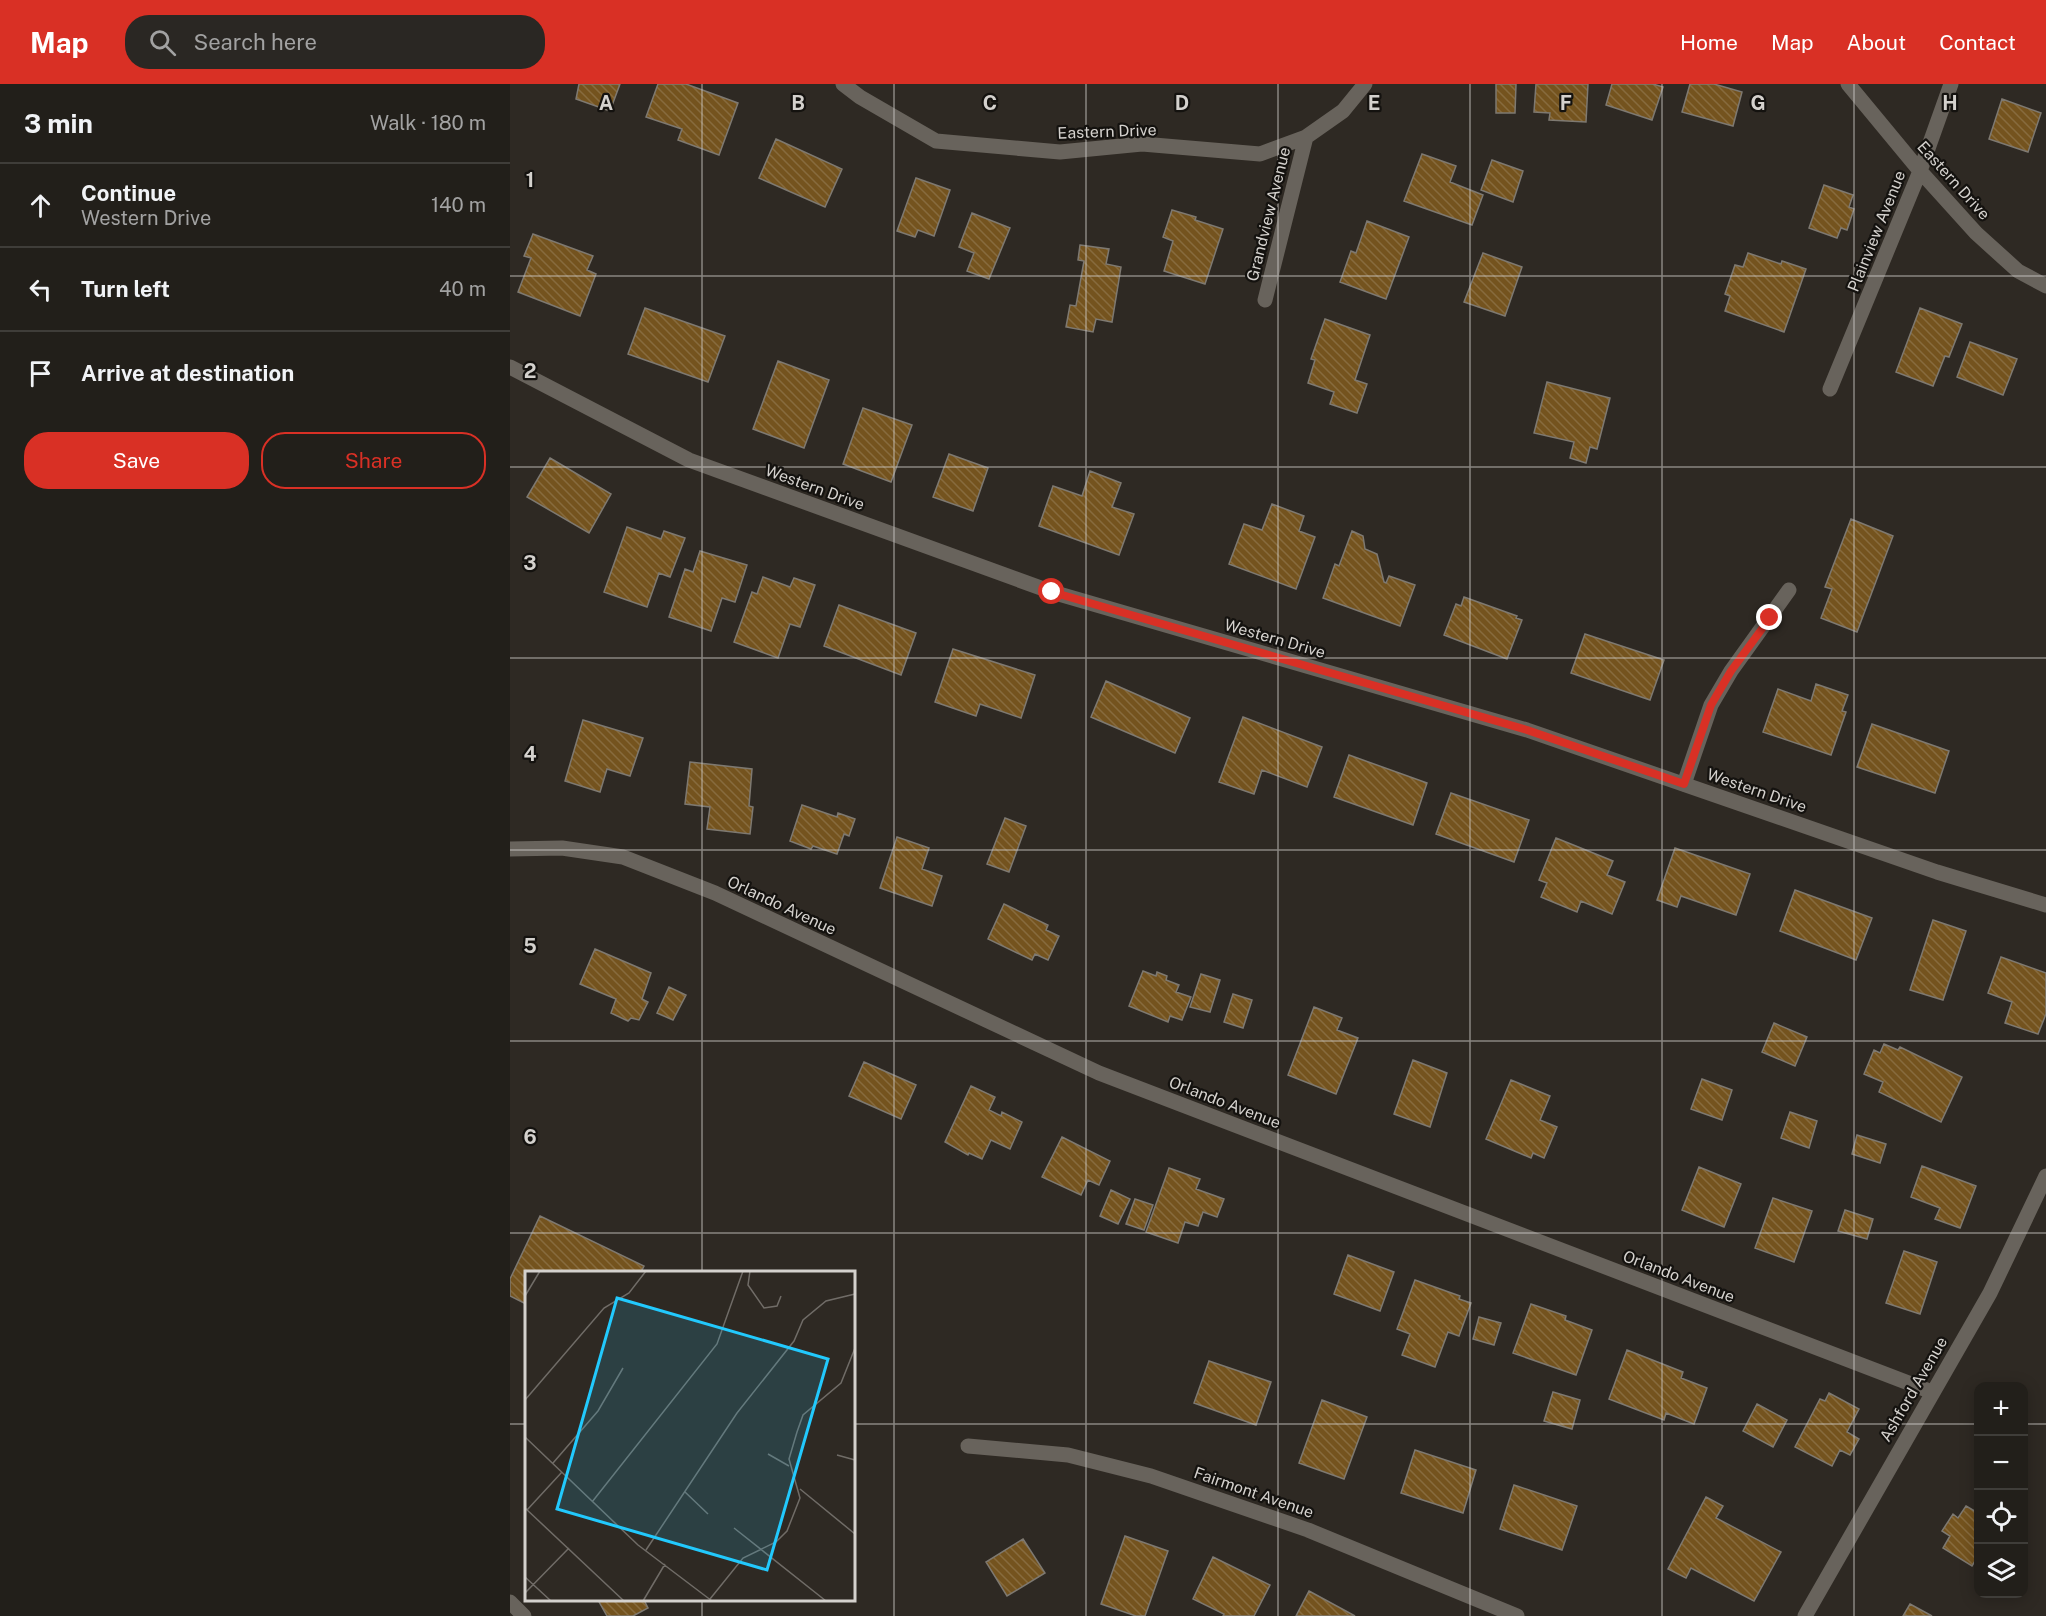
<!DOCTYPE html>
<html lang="en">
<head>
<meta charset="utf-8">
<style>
	body { margin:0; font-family:"Public Sans",sans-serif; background:#2a2723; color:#f1f3f6 }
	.controls { position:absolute; right:18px; bottom:18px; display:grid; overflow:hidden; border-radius:12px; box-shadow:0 3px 15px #0003 }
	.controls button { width:54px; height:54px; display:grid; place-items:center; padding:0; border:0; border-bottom:2px solid #3f3d39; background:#221f1a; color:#f1f3f6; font:30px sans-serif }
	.stop { position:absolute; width:18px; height:18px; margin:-14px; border:4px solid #d93025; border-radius:50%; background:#fff }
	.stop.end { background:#d93025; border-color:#fff; box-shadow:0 2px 6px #0008 }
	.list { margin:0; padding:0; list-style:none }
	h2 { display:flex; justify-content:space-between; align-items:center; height:78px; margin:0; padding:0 24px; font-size:26px }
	h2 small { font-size:20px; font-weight:400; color:#a2a2a2 }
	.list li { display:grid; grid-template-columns:39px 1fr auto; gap:18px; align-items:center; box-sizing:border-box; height:84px; padding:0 24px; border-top:2px solid #3f3d39 }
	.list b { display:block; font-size:22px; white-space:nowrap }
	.list p { margin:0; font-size:20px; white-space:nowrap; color:#a2a2a2 }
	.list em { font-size:20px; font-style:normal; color:#a2a2a2 }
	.actions { display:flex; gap:12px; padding:18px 24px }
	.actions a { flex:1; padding:14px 0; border:2px solid #d93025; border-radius:24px; text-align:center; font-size:21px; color:#d93025 }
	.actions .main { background:#d93025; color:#fff }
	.icon { flex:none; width:33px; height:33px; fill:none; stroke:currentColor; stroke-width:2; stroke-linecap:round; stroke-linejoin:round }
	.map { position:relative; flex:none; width:1536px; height:1532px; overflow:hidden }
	header { display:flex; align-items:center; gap:36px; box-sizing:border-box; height:84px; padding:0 30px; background:#d93025; color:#fff }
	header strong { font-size:28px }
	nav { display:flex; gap:33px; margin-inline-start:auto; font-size:21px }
	.search { width:420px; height:54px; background:#2a2723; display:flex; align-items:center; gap:15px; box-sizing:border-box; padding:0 21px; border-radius:24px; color:#a2a2a2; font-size:22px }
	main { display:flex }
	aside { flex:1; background:#221f1a }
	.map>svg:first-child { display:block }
	.building { fill:url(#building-back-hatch); stroke:#7e7971; stroke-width:1.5 }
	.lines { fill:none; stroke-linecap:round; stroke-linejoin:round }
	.lane { stroke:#68635c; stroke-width:15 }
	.street { stroke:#68635c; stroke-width:15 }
	.secondary { stroke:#68635c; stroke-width:15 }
	.route { stroke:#d93025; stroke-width:8 }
	.grid { fill:none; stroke:#d4d1cd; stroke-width:1.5; stroke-opacity:0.55 }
	.labels { text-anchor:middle; stroke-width:4.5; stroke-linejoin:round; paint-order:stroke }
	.street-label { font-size:16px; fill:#d4d1cd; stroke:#14120f }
	.inset-road { fill:none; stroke:#706c67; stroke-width:1.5 }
	.view { fill:#22c9fd; fill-opacity:0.15; stroke:#22c9fd; stroke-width:3 }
	.inset-edge { fill:none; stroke:#d4d1cd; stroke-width:3 }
	.grid-label { font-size:20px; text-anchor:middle; font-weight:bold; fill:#d4d1cd; stroke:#14120f; stroke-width:4.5; stroke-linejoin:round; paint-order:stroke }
</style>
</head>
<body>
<header>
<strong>Map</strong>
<div class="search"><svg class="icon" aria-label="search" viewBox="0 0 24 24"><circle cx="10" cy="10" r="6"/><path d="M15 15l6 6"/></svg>Search here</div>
<nav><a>Home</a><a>Map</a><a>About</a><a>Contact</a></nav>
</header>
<main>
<aside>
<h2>3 min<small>Walk · 180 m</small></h2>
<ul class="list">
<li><svg class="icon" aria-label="ahead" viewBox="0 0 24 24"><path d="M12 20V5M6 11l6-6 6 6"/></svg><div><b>Continue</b><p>Western Drive</p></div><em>140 m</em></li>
<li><svg class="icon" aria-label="left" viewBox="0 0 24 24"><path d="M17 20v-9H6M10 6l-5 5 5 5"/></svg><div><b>Turn left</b></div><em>40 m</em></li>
<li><svg class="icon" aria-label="arrive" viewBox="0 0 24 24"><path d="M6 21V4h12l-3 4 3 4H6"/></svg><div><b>Arrive at destination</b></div></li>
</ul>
<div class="actions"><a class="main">Save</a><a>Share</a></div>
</aside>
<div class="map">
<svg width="1536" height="1532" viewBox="0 0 1536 1532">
	<defs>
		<pattern id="building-back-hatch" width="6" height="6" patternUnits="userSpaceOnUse" patternTransform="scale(1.5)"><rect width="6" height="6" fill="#74531e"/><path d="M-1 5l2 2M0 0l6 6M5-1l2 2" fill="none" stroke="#876b3e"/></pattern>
	</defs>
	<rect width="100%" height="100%" fill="#2e2923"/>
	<path class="building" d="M69 0H110L100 27 66 15Z
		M148 0H176L228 19 209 71 168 56 172 45 136 33Z
		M986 0H1006L1005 29H986Z
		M1026 0H1078L1076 38 1039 36 1040 29 1024 28Z
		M1102 0H1143L1153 3 1142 36 1096 21Z
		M1180 0H1204L1232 8 1223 42 1172 28Z
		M1492 15 1531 29 1518 68 1479 55Z
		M266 55 332 85 315 123 249 94Z
		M912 70 946 82 940 98 973 111 962 141 894 117Z
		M982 76 1013 87 1003 118 971 106Z
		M406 94 440 106 424 152 408 146 405 153 387 147Z
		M1314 101 1343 111 1339 123 1344 125 1337 146 1331 144 1327 154 1299 144Z
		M662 126 686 133 685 136 713 145 695 200 654 187 663 157 653 153Z
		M462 129 500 144 479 195 457 187 464 169 449 163Z
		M857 137 899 153 876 215 830 198 841 167 846 169Z
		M23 150 83 172 77 186 86 190 70 232 8 208 21 174 14 172Z
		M570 161 599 165 596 180 611 183 602 238 586 235 583 248 556 243 560 221 566 222 574 177 568 176Z
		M973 169 1012 183 995 232 954 218Z
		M1238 169 1271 180 1272 177 1296 185 1274 248 1215 227 1220 212 1215 210 1225 181 1233 183Z
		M135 224 215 252 198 298 118 270Z
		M1410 224 1452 240 1439 273 1435 272 1423 302 1386 288Z
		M815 235 860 251 845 296 857 300 847 329 820 320 824 308 798 299 805 276 801 275Z
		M1460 258 1507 275 1493 311 1447 293Z
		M268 277 319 296 294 364 243 345Z
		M1037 298 1100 314 1087 365 1080 363 1076 379 1060 374 1064 358 1024 349Z
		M353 324 402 341 381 398 333 380Z
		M439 370 478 384 463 427 423 413Z
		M40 374 101 410 79 449 17 413Z
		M580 387 611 399 602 423 624 430 609 471 529 442 543 402 572 412Z
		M762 420 794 432 789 447 805 453 786 505 719 480 734 440 752 446Z
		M1341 435 1383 452 1347 548 1311 534 1322 505 1315 503Z
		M117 443 151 455 154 447 175 454 160 493 149 489 137 523 94 508Z
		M842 447 853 452 855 465 867 470 874 498 876 499 879 492 905 501 890 542 813 514 825 480 829 482Z
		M190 467 237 481 225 518 212 514 201 547 159 533 175 485 183 488Z
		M253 493 280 503 284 494 305 501 290 543 280 540 268 574 224 558 242 508 247 510Z
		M954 513 1007 532 1006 534 1012 536 997 575 934 551 946 520 951 522Z
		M329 521 406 549 391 591 314 562Z
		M1075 550 1154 576 1140 616 1061 589Z
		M443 565 525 591 511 634 470 620 466 632 425 618Z
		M596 597 680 634 665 669 581 633Z
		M1306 600 1338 611 1332 627 1336 628 1321 671 1253 648 1268 605 1301 617Z
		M733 633 812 663 797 703 752 686 744 710 709 698Z
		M73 636 133 654 120 692 97 685 90 708 55 697Z
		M1362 640 1439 667 1425 709 1347 683Z
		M839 671 917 699 903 741 824 713Z
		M180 678 242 685 239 722 243 723 240 750 197 745 200 723 175 720Z
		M941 709 1019 736 1004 778 926 750Z
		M292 721 327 733 328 729 345 735 339 752 334 750 327 770 303 762 301 765 280 757Z
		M495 734 516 742 499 788 477 780Z
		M387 753 419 764 412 785 432 792 422 822 370 804Z
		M1046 754 1103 777 1097 791 1115 798 1102 830 1071 817 1067 828 1031 813 1037 799 1029 796Z
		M1165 764 1240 790 1226 831 1171 812 1167 823 1147 816Z
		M1285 806 1362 834 1346 876 1270 847Z
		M494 820 538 841 536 846 549 852 538 876 525 870 522 876 478 855Z
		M1423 836 1456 847 1433 916 1400 906Z
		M85 865 141 889 132 915 138 918 129 936 121 934 118 937 101 929 106 915 70 900Z
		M1491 873 1536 889V930L1528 950 1495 939 1502 918 1478 909Z
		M633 887 646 892 647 888 657 892 656 896 669 901 666 908 681 913 672 936 660 932 658 938 619 922Z
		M691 890 710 896 700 928 680 923Z
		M159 903 176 911 163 936 147 929Z
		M723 910 742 916 733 944 714 938Z
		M804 923 832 934 827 946 848 954 826 1010 778 991Z
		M1264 939 1297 953 1285 982 1252 968Z
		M1374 960 1388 966 1390 963 1452 993 1431 1038 1369 1008 1373 998 1354 990 1364 966 1370 969Z
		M903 976 937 989 920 1043 884 1030Z
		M354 978 406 1001 391 1035 339 1012Z
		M1192 995 1222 1006 1212 1036 1181 1025Z
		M1001 996 1040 1012 1030 1036 1047 1043 1034 1074 1023 1069 1021 1074 976 1055Z
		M461 1002 485 1013 479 1026 491 1032 492 1028 512 1038 500 1065 481 1056 472 1075 459 1069 458 1071 435 1058Z
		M1280 1028 1307 1037 1299 1064 1271 1054Z
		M1347 1051 1376 1060 1370 1079 1342 1070Z
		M552 1053 600 1077 589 1101 578 1096 571 1111 532 1093Z
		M1412 1082 1466 1102 1450 1144 1425 1135 1430 1124 1401 1113Z
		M1189 1083 1231 1100 1214 1143 1172 1126Z
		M659 1084 690 1095 686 1105 714 1115 707 1133 693 1128 688 1142 675 1138 668 1159 636 1148Z
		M601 1106 620 1115 608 1140 590 1132Z
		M1263 1114 1302 1127 1284 1178 1245 1164Z
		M625 1115 643 1121 634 1146 616 1140Z
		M1335 1126 1363 1135 1357 1155 1328 1147Z
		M30 1132 134 1182 131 1188H16V1220L0 1212V1195Z
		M1394 1167 1427 1178 1410 1230 1376 1219Z
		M838 1171 884 1188 870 1227 824 1210Z
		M905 1196 950 1212 949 1215 961 1219 949 1252 938 1248 925 1283 892 1271 900 1250 887 1245Z
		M1021 1220 1056 1232 1055 1236 1082 1246 1066 1291 1003 1269Z
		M969 1233 991 1239 984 1261 963 1255Z
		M1117 1266 1173 1288 1171 1294 1197 1304 1184 1340 1156 1329 1154 1336 1099 1315Z
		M699 1277 761 1298 746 1341 684 1319Z
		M1043 1308 1070 1316 1062 1345 1034 1337Z
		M1319 1309 1349 1325 1337 1348 1349 1355 1340 1371 1330 1366 1322 1382 1285 1363 1310 1315 1315 1317Z
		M812 1316 857 1333 834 1395 789 1379Z
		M1247 1320 1277 1336 1263 1363 1233 1347Z
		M905 1366 966 1386 953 1429 891 1409Z
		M1004 1401 1067 1422 1052 1466 990 1445Z
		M1196 1413 1213 1422 1206 1434 1271 1468 1244 1517 1181 1484 1176 1494 1158 1485Z
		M1456 1422 1468 1429V1472L1462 1482 1433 1464 1440 1452 1432 1447 1443 1430 1448 1434Z
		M615 1452 658 1467 635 1532H626L591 1520Z
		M513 1455 535 1489 497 1512 476 1478Z
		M703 1473 760 1501 744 1532H713L714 1530 683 1515Z
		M799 1507 845 1532H786Z
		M88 1516H134L138 1524 123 1532H97Z
		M1400 1520 1422 1532H1393Z"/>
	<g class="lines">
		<path class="lane" d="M1174 700 1201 621 1221 587 1279 506"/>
		<path class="street" d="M333 0 350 13 426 57 550 68 632 60 750 70 796 53 833 27 855 0
			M1338 0 1410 87 1466 149 1508 187 1536 202
			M755 216 796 53
			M0 283 179 376 542 508 1017 646 1427 788 1536 821
			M1320 305 1410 87 1441 0
			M0 765 52 764 113 773 205 809 589 989 1422 1308
			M458 1362 558 1371 641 1392 798 1446 1007 1532
			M0 1518 14 1532"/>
		<path class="secondary" d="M1295 1532 1480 1209 1536 1092"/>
	</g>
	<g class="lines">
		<path class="route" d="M542 508 1017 646 1174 700 1201 621 1221 587 1260 534"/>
	</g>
	<path class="grid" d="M192 0V1188M384 0V1532M576 0V1532M768 0V1532M960 0V1532M1152 0V1532M1344 0V1532M0 192H1536M0 383H1536M0 574H1536M0 766H1536M0 957H1536M0 1149H1536M0 1340H16M344 1340H1468M1514 1340H1536M192 1516V1532"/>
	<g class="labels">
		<g class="street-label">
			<text transform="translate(597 47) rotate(-2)" y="6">Eastern Drive</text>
			<text transform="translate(1444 96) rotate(48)" y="6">Eastern Drive</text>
			<text transform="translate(758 130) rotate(-76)" y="6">Grandview Avenue</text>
			<text transform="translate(1366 147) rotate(-68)" y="6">Plainview Avenue</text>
			<text transform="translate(305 403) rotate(20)" y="6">Western Drive</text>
			<text transform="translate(765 554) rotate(16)" y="6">Western Drive</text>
			<text transform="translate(1247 706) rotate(19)" y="6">Western Drive</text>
			<text transform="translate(272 821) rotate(25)" y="6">Orlando Avenue</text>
			<text transform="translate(715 1018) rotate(21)" y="6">Orlando Avenue</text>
			<text transform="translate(1169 1192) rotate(21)" y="6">Orlando Avenue</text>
			<text transform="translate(1403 1305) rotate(-60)" y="6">Ashford Avenue</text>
			<text transform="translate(744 1408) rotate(19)" y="6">Fairmont Avenue</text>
		</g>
	</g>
	<g transform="translate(15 1187)">
		<rect width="330" height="330" fill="#2e2923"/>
		<path class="inset-road" d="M225 0 223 14 239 37 252 35 256 25M0 25 15 0M0 129 79 37 104 22 121 0M0 166 113 274 187 330M243 183 264 195M312 184 330 189M28 192 73 140 98 97M275 218 330 263M160 221 183 243M67 231 192 73 218 0M0 237 99 330M2 239 37 201M209 257 301 330M121 279 212 142 269 70 278 49 301 30 330 23M0 306 26 330M0 322 44 277M185 328 218 287 251 271 262 260 275 227 264 188 272 161 278 144 316 112 330 77M118 330 140 293"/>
		<path class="view" d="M92 27 303 88 242 299 32 238Z"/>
		<rect width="330" height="330" class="inset-edge"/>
	</g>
	<g class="grid-label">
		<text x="96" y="26">A</text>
		<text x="288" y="26">B</text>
		<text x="480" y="26">C</text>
		<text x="672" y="26">D</text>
		<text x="864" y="26">E</text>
		<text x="1056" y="26">F</text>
		<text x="1248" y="26">G</text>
		<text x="1440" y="26">H</text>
		<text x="20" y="103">1</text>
		<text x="20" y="294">2</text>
		<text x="20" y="486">3</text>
		<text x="20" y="677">4</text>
		<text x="20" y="869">5</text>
		<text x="20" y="1060">6</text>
	</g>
</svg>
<div class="controls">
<button>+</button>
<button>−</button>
<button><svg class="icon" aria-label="locate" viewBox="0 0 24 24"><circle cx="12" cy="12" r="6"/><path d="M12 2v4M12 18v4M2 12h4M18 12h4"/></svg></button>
<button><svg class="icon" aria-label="layers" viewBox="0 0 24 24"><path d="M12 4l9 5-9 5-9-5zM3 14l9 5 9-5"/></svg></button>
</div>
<div class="stop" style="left:542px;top:508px"></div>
<div class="stop end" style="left:1260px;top:534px"></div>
</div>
</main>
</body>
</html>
